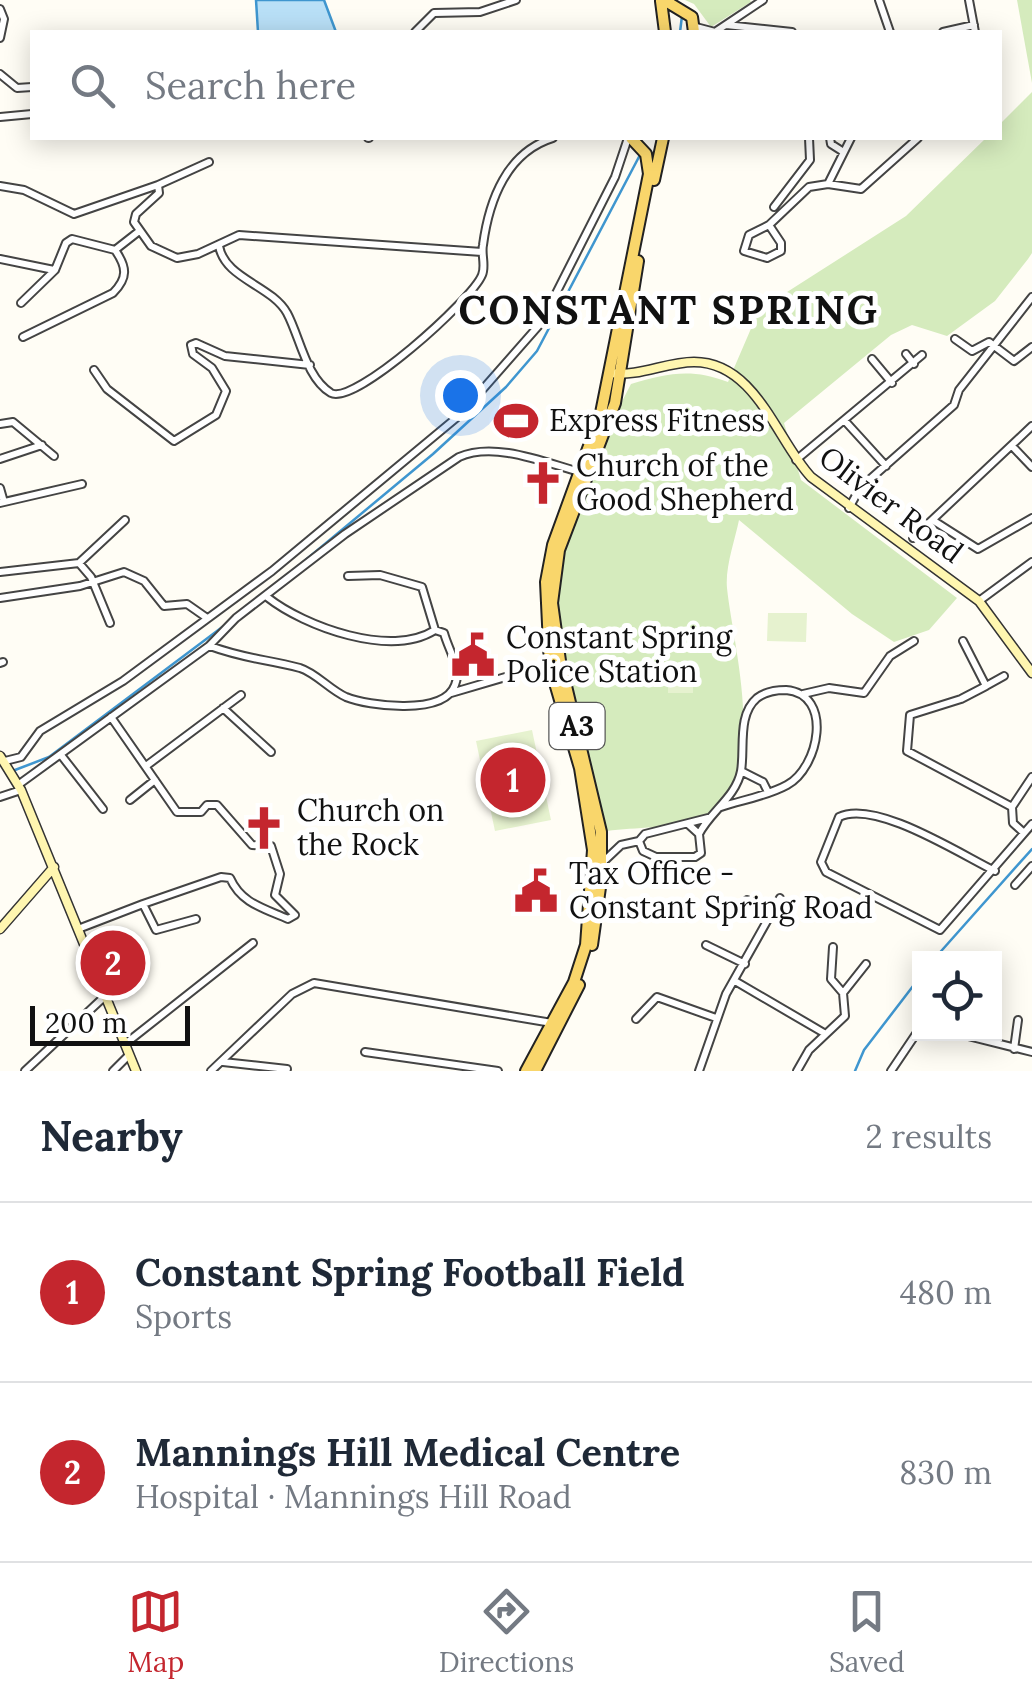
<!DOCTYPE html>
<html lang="en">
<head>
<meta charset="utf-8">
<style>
	body { margin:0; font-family:Lora,serif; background:#f6f6f7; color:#1f2937 }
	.controls { position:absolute; right:30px; bottom:30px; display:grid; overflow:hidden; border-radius:0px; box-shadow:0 5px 25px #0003 }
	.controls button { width:90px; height:90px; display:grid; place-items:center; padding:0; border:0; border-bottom:2px solid #e0e1e3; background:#fff; color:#1f2937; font:50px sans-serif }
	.scale { position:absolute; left:30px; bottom:25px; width:160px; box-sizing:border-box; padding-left:10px; border:5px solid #111; border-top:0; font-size:28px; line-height:35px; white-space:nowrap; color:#111; -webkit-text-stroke:8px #fff; paint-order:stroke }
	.you { position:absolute; left:460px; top:395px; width:35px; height:35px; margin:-25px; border:8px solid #fff; border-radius:50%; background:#1a73e8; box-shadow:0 0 0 15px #1a73e833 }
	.badge { display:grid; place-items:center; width:65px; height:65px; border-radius:50%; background:#c4262e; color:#fff; font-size:32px; font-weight:700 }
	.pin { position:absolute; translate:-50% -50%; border:5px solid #fff; box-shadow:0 2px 10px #0006 }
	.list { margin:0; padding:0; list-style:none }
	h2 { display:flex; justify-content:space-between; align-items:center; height:130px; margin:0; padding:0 40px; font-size:42px }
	h2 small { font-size:32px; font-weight:400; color:#747a83 }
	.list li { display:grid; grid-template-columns:65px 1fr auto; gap:30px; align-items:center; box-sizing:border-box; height:180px; padding:0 40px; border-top:2px solid #e0e1e3 }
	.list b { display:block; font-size:38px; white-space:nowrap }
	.list p { margin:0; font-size:32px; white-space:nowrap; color:#747a83 }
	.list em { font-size:32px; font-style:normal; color:#747a83 }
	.icon { flex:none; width:55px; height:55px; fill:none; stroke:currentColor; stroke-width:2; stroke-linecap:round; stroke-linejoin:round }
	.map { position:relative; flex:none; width:1032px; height:1071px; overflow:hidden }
	.search { position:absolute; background:#fff; box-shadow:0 5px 25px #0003; left:30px; right:30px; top:30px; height:110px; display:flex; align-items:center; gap:25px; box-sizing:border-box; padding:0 35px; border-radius:0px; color:#747a83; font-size:38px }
	.sheet { height:490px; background:#fff }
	nav { display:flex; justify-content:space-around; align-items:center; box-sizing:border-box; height:140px; border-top:2px solid #e0e1e3; background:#fff; font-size:28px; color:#747a83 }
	nav a { display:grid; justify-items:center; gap:5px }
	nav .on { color:#c4262e }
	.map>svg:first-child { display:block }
	.green { fill:#d5ebbd }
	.pitch { fill:#e6f2cf }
	.water { fill:#b9e0f7; stroke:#3f96cf; stroke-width:2.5 }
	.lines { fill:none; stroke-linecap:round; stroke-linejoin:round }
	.stream { stroke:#3f96cf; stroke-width:2.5 }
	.street-casing { stroke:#444; stroke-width:10 }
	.secondary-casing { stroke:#333; stroke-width:11 }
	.primary-casing { stroke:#222; stroke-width:14 }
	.street { stroke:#fff; stroke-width:6 }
	.secondary { stroke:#fff6b0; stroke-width:8 }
	.primary { stroke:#f9d66b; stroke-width:10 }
	.labels { text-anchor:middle; stroke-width:10; stroke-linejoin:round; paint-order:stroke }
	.shield { fill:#fff; stroke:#585858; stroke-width:2.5 }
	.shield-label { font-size:28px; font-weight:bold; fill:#111 }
	.poi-label { font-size:30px; fill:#111; stroke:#fff; text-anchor:start }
	.street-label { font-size:30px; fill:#111; stroke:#fff }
	.district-label { font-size:40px; font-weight:bold; letter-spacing:2.5px; fill:#111; stroke:#fff }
</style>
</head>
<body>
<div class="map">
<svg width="1032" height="1071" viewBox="0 0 1032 1071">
	<rect width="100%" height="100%" fill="#fffdf5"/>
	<path class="green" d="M685 0H750L751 2 711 27 694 4Z
		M1017 0H1032V83Z
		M1032 92V253L1028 259 995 301 947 336 912 325 891 335 784 423 801 480 957 598 929 630 894 642 852 614 739 520C735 540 725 567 727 588 733 648 774 786 699 818 673 829 635 827 607 831L574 712 558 613 562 557 600 444 631 384C667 373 692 368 728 382L759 310 906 216 986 138H1000V124Z"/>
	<path class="pitch" d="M768 613H807L806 642 767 641Z
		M668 667H693V693H668Z
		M532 730 551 820 495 831 476 741Z"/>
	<path class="water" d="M256 0H324L336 32H258Z"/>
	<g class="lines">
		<path class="stream" d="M680 32 682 16
			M290 573 433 454 506 387 537 351 641 153
			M15 770 49 757 225 625
			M935 958 1032 849
			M855 1071 864 1050 920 977"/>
		<g class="street-casing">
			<path id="street" d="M879 0 890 32
				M969 0 975 32
				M0 9 4 19 0 38
				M726 25 792 32
				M696 27 715 32
				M415 32 434 13 480 12 516 0
				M715 32 763 0
				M943 32 974 25
				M0 74 17 88 32 87
				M0 117 32 114
				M368 138H369
				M830 138 831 144 842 151
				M828 184 851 138
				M158 185 209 162
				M0 186 24 190 74 214 158 185 159 193 136 214 134 222 151 246 177 258 198 254 239 235 482 252
				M774 207 810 160 809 138
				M769 225 781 243V251L767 258 744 251 749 235 769 225 809 187 828 184 861 189 918 138
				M219 246C225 279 271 285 287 313 300 337 306 378 331 393 354 406 472 300 482 275 486 266 481 254 483 245 489 200 507 152 553 138
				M115 250 138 232
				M0 259 54 270
				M21 303 55 270 66 243 72 239 115 250
				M23 337 113 293C128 278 127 267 115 250
				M955 339 972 351 989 342 1014 361 1032 347
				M906 354 914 364
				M872 359 892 383
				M94 370 107 389 174 441 216 415 226 391 212 368 193 354 191 345 196 343 225 356 310 365
				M845 421 886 466
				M0 424 13 422 54 456
				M1012 446 1032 467
				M0 459 42 445
				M796 460 922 355
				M0 488 4 502
				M0 503 82 484
				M849 508 860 488 954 405 959 390 1032 297
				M934 521 978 549 1032 518
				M913 538 1032 426
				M79 563 125 520
				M0 572 79 563 91 577 110 623
				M267 597C305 627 391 658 435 630
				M0 598 80 586 124 572 144 581 164 606 187 604 207 618
				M979 601 1032 562
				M963 641 986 686 961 699 910 715 907 751 1012 807 1013 823 1024 833
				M210 646C245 659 266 659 300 668 316 673 330 690 346 697 368 706 444 716 455 685 462 669 448 649 444 633L435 630 422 587 380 575 348 576
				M0 663 3 662
				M986 686 1004 676
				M451 693 560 661
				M803 694 829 688 864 693 890 656 914 641
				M223 708 271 752
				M111 717 177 812H201L207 805H217L252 845 271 846 280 874 275 895 295 915 288 919C263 908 241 903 230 878L221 877 143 904
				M61 755 103 809
				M5 761 21 757 40 731 123 681 272 571 461 414 541 323 615 177 628 138
				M146 766 241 695
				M741 771 763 782 768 792
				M18 785 209 646 236 618 345 534 459 457C495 441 546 463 583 473
				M0 797 21 790
				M130 800 155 780
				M1012 807 1032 777
				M699 834C710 812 736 797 741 771 745 748 737 715 757 698 766 691 776 690 786 690 834 694 819 768 787 785 767 796 742 800 721 807
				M639 841 643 851 656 857H695L701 853 699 834 688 824
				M602 863 621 845 639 841 645 834 708 818
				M995 871C960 854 875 799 839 817L821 862 826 872 940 930 1032 824
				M1015 885 1032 866
				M747 900 772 913
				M78 929 143 904 156 930 196 919
				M706 945 745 964
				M833 947 831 979 843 993
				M735 981 824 1033
				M636 1019 657 997 716 1018
				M960 1034 1032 1052
				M125 1044 253 943
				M1014 1049 1018 1020
				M365 1052 498 1071
				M223 1062 287 1069
				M25 1071 104 997
				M113 1071 129 1055
				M211 1071 292 994 314 983 552 1023
				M699 1071 726 994 780 898
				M797 1071 809 1050 845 1016 843 993 866 964
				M891 1071 920 1028"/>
		</g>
		<g class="secondary-casing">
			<path id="secondary" d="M611 373C639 377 666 362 694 362 756 362 777 441 811 477L979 601 1032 673
				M0 756 21 790 136 1071
				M0 929 54 867"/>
		</g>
		<g class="primary-casing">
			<path id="primary" d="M664 0 692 17 694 32
				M661 1 665 32
				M654 180 663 138
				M592 945 601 880V832L560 661 552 603 559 550 615 403 638 261
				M526 1071 574 982 586 945 593 850 580 768 550 666 546 582 553 545 601 413 649 174 646 154 631 138
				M535 1071 579 985"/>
		</g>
		<use href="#street" class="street"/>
		<use href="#secondary" class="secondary"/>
		<use href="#primary" class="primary"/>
	</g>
	<defs>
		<g id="stadium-bare" transform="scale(3.45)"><path d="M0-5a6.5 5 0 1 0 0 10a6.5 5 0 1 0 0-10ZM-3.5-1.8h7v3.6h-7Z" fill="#c4262e" stroke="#fff" stroke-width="2.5" paint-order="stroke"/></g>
		<g id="church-bare" transform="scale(3.45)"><path d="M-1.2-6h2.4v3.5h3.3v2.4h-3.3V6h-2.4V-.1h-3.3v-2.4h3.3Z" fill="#c4262e" stroke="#fff" stroke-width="2.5" paint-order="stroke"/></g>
		<g id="civic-bare" transform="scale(3.45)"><path d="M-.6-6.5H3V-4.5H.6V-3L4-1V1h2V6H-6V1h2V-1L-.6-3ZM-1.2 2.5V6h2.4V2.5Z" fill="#c4262e" stroke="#fff" stroke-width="2.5" paint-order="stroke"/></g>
	</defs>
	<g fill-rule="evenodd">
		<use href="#stadium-bare" x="516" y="421"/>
		<use href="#church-bare" x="543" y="483"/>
		<use href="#civic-bare" x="473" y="655"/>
		<use href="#church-bare" x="264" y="828"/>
		<use href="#civic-bare" x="536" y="891"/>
	</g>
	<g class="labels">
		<rect class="shield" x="549.5" y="703" width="55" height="46" rx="8"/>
		<g class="shield-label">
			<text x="577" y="736">A3</text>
		</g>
		<g class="poi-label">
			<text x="549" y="431">Express Fitness</text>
			<text x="576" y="476">Church of the<tspan x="576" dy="34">Good Shepherd</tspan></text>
			<text x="506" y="648">Constant Spring<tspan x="506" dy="34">Police Station</tspan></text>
			<text x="297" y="821">Church on<tspan x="297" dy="34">the Rock</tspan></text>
			<text x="569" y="884">Tax Office -<tspan x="569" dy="34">Constant Spring Road</tspan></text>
		</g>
		<g class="street-label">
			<text transform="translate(891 505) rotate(37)" y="10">Olivier Road</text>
		</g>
		<g class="district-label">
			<text x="669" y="324">CONSTANT SPRING</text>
		</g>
	</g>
</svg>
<div class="controls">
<button><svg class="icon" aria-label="locate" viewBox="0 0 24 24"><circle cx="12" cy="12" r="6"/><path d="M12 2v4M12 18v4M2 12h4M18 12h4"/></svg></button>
</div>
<div class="scale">200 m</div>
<div class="you"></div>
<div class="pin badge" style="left:513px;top:780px">1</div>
<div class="pin badge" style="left:113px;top:963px">2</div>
<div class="search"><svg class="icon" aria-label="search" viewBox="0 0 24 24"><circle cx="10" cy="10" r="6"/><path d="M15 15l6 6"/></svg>Search here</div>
</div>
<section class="sheet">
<h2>Nearby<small>2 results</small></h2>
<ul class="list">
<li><span class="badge">1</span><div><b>Constant Spring Football Field</b><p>Sports</p></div><em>480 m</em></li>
<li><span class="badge">2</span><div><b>Mannings Hill Medical Centre</b><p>Hospital · Mannings Hill Road</p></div><em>830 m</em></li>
</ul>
</section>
<nav>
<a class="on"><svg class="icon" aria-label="map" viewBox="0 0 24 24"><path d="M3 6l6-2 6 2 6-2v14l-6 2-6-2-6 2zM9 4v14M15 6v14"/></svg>Map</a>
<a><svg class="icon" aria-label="directions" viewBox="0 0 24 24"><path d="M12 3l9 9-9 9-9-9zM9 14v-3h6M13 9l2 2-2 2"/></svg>Directions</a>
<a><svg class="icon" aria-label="saved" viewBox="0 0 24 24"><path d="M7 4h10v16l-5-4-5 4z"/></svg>Saved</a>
</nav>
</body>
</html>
